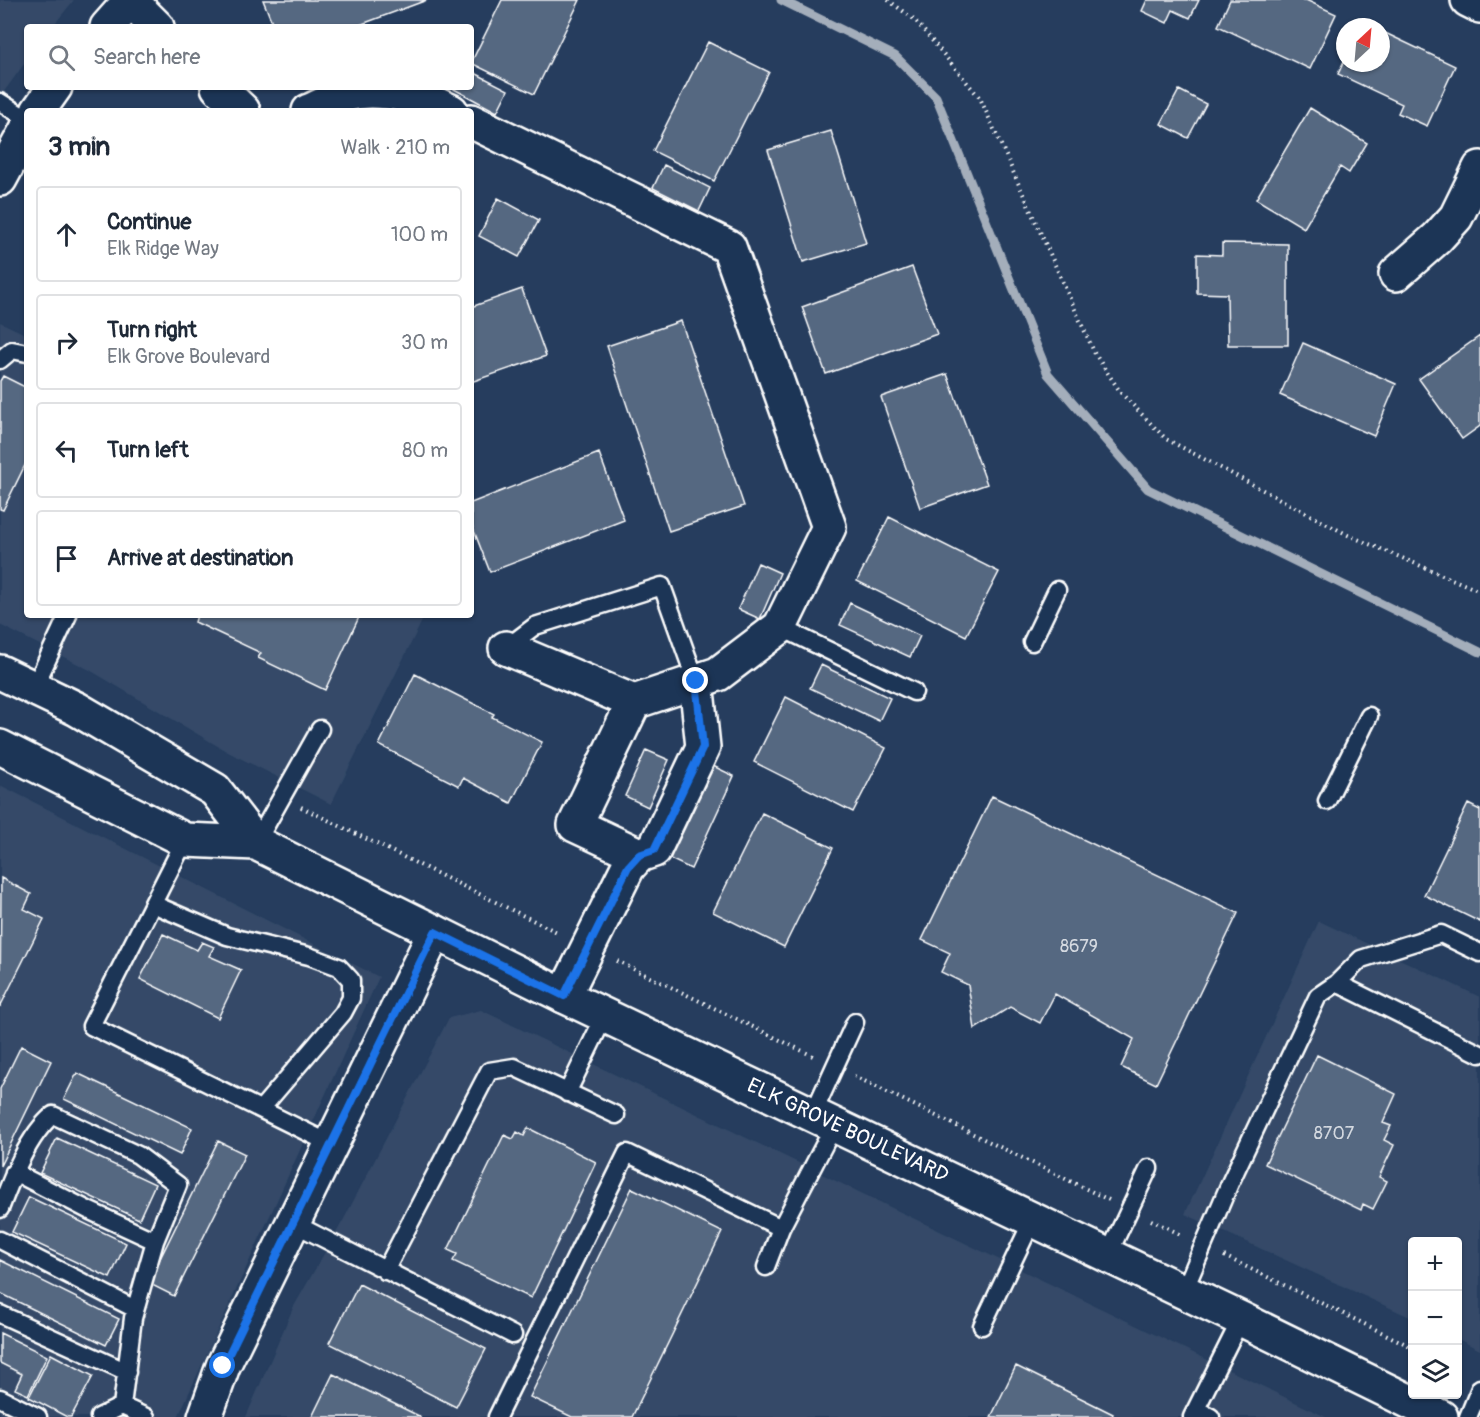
<!DOCTYPE html>
<html lang="en">
<head>
<meta charset="utf-8">
<style>
	body { margin:0; font-family:Pangolin,sans-serif; background:#f6f6f7; color:#1f2937 }
	.controls { position:absolute; right:18px; bottom:18px; display:grid; overflow:hidden; border-radius:6px; box-shadow:0 2px 4px #0004 }
	.controls button { width:54px; height:54px; display:grid; place-items:center; padding:0; border:0; border-bottom:2px solid #e0e1e3; background:#fff; color:#1f2937; font:30px sans-serif }
	.compass { position:absolute; left:1336px; top:18px; width:54px; height:54px; border-radius:50%; background:#fff; box-shadow:0 2px 4px #0004; rotate:26deg }
	.stop { position:absolute; width:18px; height:18px; margin:-14px; border:4px solid #1a73e8; border-radius:50%; background:#fff }
	.stop.end { background:#1a73e8; border-color:#fff; box-shadow:0 2px 6px #0008 }
	.list { margin:0; padding:0; list-style:none }
	h2 { display:flex; justify-content:space-between; align-items:center; height:78px; margin:0; padding:0 24px; font-size:26px }
	h2 small { font-size:20px; font-weight:400; color:#747a83 }
	.list li { display:grid; grid-template-columns:39px 1fr auto; gap:18px; align-items:center; box-sizing:border-box; height:96px; margin:0 12px 12px; padding:0 12px; border:2px solid #e0e1e3; border-radius:6px }
	.list b { display:block; font-size:22px; white-space:nowrap }
	.list p { margin:0; font-size:20px; white-space:nowrap; color:#747a83 }
	.list em { font-size:20px; font-style:normal; color:#747a83 }
	.icon { flex:none; width:33px; height:33px; fill:none; stroke:currentColor; stroke-width:2; stroke-linecap:round; stroke-linejoin:round }
	.map { position:relative; flex:none; width:1480px; height:1417px; overflow:hidden }
	.search { position:absolute; background:#fff; box-shadow:0 2px 4px #0004; left:24px; top:24px; width:450px; height:66px; display:flex; align-items:center; gap:15px; box-sizing:border-box; padding:0 21px; border-radius:6px; color:#747a83; font-size:22px }
	.panel { position:absolute; background:#fff; box-shadow:0 2px 4px #0004; left:24px; top:108px; width:450px; height:510px; border-radius:6px }
	.map>svg:first-child { display:block }
	.built { fill:#344a68 }
	.lines { fill:none; stroke-linecap:round; stroke-linejoin:round }
	.stream { stroke:#a4aebb; stroke-width:9 }
	.building { fill:#556781; stroke:#fff; stroke-width:1.5 }
	.lane-casing { stroke:#fff; stroke-width:21 }
	.street-casing { stroke:#fff; stroke-width:38 }
	.secondary-casing { stroke:#fff; stroke-width:38 }
	.path { stroke:#fff; stroke-width:4; stroke-dasharray:1.5 4.5; stroke-linecap:butt }
	.lane { stroke:#1d3557; stroke-width:16 }
	.street { stroke:#1d3557; stroke-width:33 }
	.secondary { stroke:#1d3557; stroke-width:33 }
	.route { stroke:#1a73e8; stroke-width:8 }
	.labels { text-anchor:middle; stroke-width:5; stroke-linejoin:round; paint-order:stroke }
	.number-label { font-size:18px; fill:#d4d9e0 }
	.street-label { font-size:21px; fill:#fff; stroke:#1d3557 }
</style>
</head>
<body>
<div class="map">
<svg width="1480" height="1417" viewBox="0 0 1480 1417">
	<rect width="100%" height="100%" fill="#263d5e"/>
	<filter id="ink" filterUnits="userSpaceOnUse"><feTurbulence type="fractalNoise" baseFrequency=".0167" numOctaves="2"/><feDisplacementMap in="SourceGraphic" scale="12" xChannelSelector="R" yChannelSelector="G"/><feConvolveMatrix kernelMatrix="1 2 1 2 8 2 1 2 1" color-interpolation-filters="sRGB"/></filter>
	<g filter="url(#ink)">
		<path class="built" d="M0 0H74L52 27H27V60L0 97Z
			M0 322 27 335V615H425L331 804 226 751 88 669 0 625Z
			M0 785 379 977 178 1417H0Z
			M1319 921 1480 997V1350L1458 1339V1242H1412V1318L1185 1214Z
			M481 1010 1326 1417H246L293 1308 344 1219 449 1018Z"/>
		<g class="lines">
			<path class="stream" d="M781 0 895 56 936 97 1048 374 1148 489 1480 652"/>
		</g>
		<path class="building" d="M263 0H427L354 27H274Z
			M502 0H580L534 94 471 63Z
			M1147 0H1199L1190 18 1173 10 1167 23 1142 11Z
			M1230 0H1306L1336 14 1310 69 1218 26Z
			M1381 31 1455 66 1427 126 1398 113 1402 104 1338 74 1345 59V63H1381Z
			M708 42 769 72 714 181 653 151Z
			M471 71 508 90 497 112 452 88 471 87Z
			M1179 90 1206 104 1188 138 1161 124Z
			M1310 108 1367 143 1349 173 1340 167 1304 228 1256 199Z
			M831 131 866 243 803 262 768 150Z
			M664 165 710 188 699 211 653 188Z
			M498 198 539 220 519 257 479 236Z
			M1222 243 1288 244V345H1228L1227 294 1197 293V254L1222 255Z
			M912 267 937 334 826 374 802 307Z
			M522 289 546 356 471 382V307Z
			M681 321 744 506 669 531 607 346Z
			M1480 336V426L1462 439 1419 379Z
			M1303 343 1396 384 1374 436 1280 395Z
			M947 374 987 484 920 508 881 397Z
			M3 376 27 388V461L3 510 0 509V381Z
			M599 453 624 520 490 572 471 523V503Z
			M889 517 999 572 966 636 857 581Z
			M758 563 780 573 760 619 738 609Z
			M850 603 920 636 910 657 840 625Z
			M197 615H196H360L325 690 258 658 261 653 195 622Z
			M821 665 890 698 879 721 810 688Z
			M415 674 494 714 492 717 542 742 511 803 463 778 459 786 379 745Z
			M786 697 886 748 853 812 754 762Z
			M646 750 669 760 648 807 625 796Z
			M711 765 734 776 691 869 668 858Z
			M992 796 1238 913 1156 1084 1121 1067 1134 1039 1055 994 1040 1023 1010 1007 975 1029 968 985 941 972 950 953 922 940Z
			M1468 804 1480 810V922L1424 895Z
			M762 813 833 848 784 947 713 912Z
			M1 878 31 894 24 909 44 919 0 1007Z
			M163 934 197 950 202 942 214 947 209 956 241 970 218 1018 140 979Z
			M21 1046 51 1061 0 1166V1089Z
			M1317 1055 1396 1094 1383 1123 1391 1126 1384 1140 1394 1145 1379 1177 1387 1181 1373 1209 1363 1204 1361 1210 1265 1164Z
			M77 1073 192 1128 180 1155 64 1099Z
			M528 1128 596 1162 531 1298 453 1261 457 1254 448 1250 504 1135 513 1139 517 1132 524 1136Z
			M57 1138 155 1184 139 1219 40 1173Z
			M218 1141 245 1154 174 1296 148 1283Z
			M632 1188 722 1232 632 1417H572L530 1397Z
			M29 1197 126 1243 110 1278 12 1232Z
			M0 1260 119 1319 106 1345 0 1293Z
			M359 1284 486 1349 456 1407 329 1343Z
			M0 1333 47 1356 28 1395 15 1389 22 1374 0 1363Z
			M51 1354 93 1376 71 1417H67L29 1397Z
			M1016 1366 1113 1414 1112 1417H991Z
			M333 1374 421 1417H312Z"/>
		<g class="lines">
			<g class="lane-casing">
				<path id="lane" d="M0 102 27 119
					M0 360 12 350 27 353
					M780 627 914 692
					M1032 642 1057 590
					M506 648 535 626 662 586 696 681
					M34 688 68 615
					M1327 801 1369 716
					M185 840 91 1026 331 1144
					M256 843 320 729
					M153 904 227 936 309 956 339 967 351 980V998L343 1013 261 1109
					M1337 983 1480 1054
					M567 1093 605 1015
					M813 1114 855 1022
					M14 1172 90 1211 155 1241
					M0 1209C11 1180 28 1135 53 1115L138 1155 178 1185 155 1241 133 1318 122 1406
					M293 1223 513 1335
					M0 1240 135 1309
					M1108 1255 1149 1168
					M766 1267 781 1228 835 1124
					M385 1271 489 1071 514 1067 616 1115
					M1184 1291 1230 1183 1318 996 1337 983 1361 959 1441 934 1480 953
					M0 1314 127 1372
					M982 1326 1033 1219
					M0 1398 38 1417
					M122 1406 146 1417
					M1196 1409 1211 1417
					M99 1417 122 1406
					M497 1417 627 1153 781 1228
					M1192 1417 1241 1319
					M1468 1417 1480 1388"/>
			</g>
			<g class="street-casing">
				<path id="street" d="M1468 0 1480 6
					M131 1 157 27
					M218 87 243 111
					M309 111C323 105 338 97 352 93 382 86 424 98 451 111
					M471 121 729 247 829 527 780 627 718 674 634 702 506 648
					M1396 274 1437 238 1456 217 1480 168
					M634 702 575 825 639 855
					M564 996 628 867 639 855 654 850 703 747 696 681
					M205 1417 223 1366 435 932"/>
			</g>
			<g class="secondary-casing">
				<path id="secondary" d="M107 27 131 0
					M38 111 55 87
					M0 179 27 129
					M0 672 77 709 215 790 256 843
					M0 747 185 840 256 843 564 996 1241 1319 1441 1417"/>
			</g>
			<path class="path" d="M888 0 915 20 980 98 1095 354 1121 393 1166 439 1348 535 1480 591
				M301 807 559 933
				M617 961 813 1056
				M854 1076 1109 1200
				M1151 1220 1182 1235
				M1224 1256 1412 1347"/>
			<use href="#lane" class="lane"/>
			<use href="#street" class="street"/>
			<use href="#secondary" class="secondary"/>
		</g>
	</g>
	<g class="lines" filter="url(#ink)">
		<path class="route" d="M223 1366 435 932 564 996 628 867 639 855 654 850 703 747 696 681"/>
	</g>
	<g class="labels">
		<g class="number-label">
			<text x="1079" y="952">8679</text>
			<text x="1334" y="1139">8707</text>
		</g>
		<g class="street-label">
			<text transform="translate(848 1130) rotate(25)" y="7">ELK GROVE BOULEVARD</text>
		</g>
	</g>
</svg>
<div class="controls">
<button>+</button>
<button>−</button>
<button><svg class="icon" aria-label="layers" viewBox="0 0 24 24"><path d="M12 4l9 5-9 5-9-5zM3 14l9 5 9-5"/></svg></button>
</div>
<svg class="compass" viewBox="-18 -18 36 36"><path d="M0-13l5 13h-10z" fill="#e53935"/><path d="M0 13l5-13h-10z" fill="#747a83"/></svg>
<div class="stop" style="left:223px;top:1366px"></div>
<div class="stop end" style="left:696px;top:681px"></div>
<div class="search"><svg class="icon" aria-label="search" viewBox="0 0 24 24"><circle cx="10" cy="10" r="6"/><path d="M15 15l6 6"/></svg>Search here</div>
<section class="panel">
<h2>3 min<small>Walk · 210 m</small></h2>
<ul class="list">
<li><svg class="icon" aria-label="ahead" viewBox="0 0 24 24"><path d="M12 20V5M6 11l6-6 6 6"/></svg><div><b>Continue</b><p>Elk Ridge Way</p></div><em>100 m</em></li>
<li><svg class="icon" aria-label="right" viewBox="0 0 24 24"><path d="M7 20v-9h11M14 6l5 5-5 5"/></svg><div><b>Turn right</b><p>Elk Grove Boulevard</p></div><em>30 m</em></li>
<li><svg class="icon" aria-label="left" viewBox="0 0 24 24"><path d="M17 20v-9H6M10 6l-5 5 5 5"/></svg><div><b>Turn left</b></div><em>80 m</em></li>
<li><svg class="icon" aria-label="arrive" viewBox="0 0 24 24"><path d="M6 21V4h12l-3 4 3 4H6"/></svg><div><b>Arrive at destination</b></div></li>
</ul>
</section>
</div>
</body>
</html>
